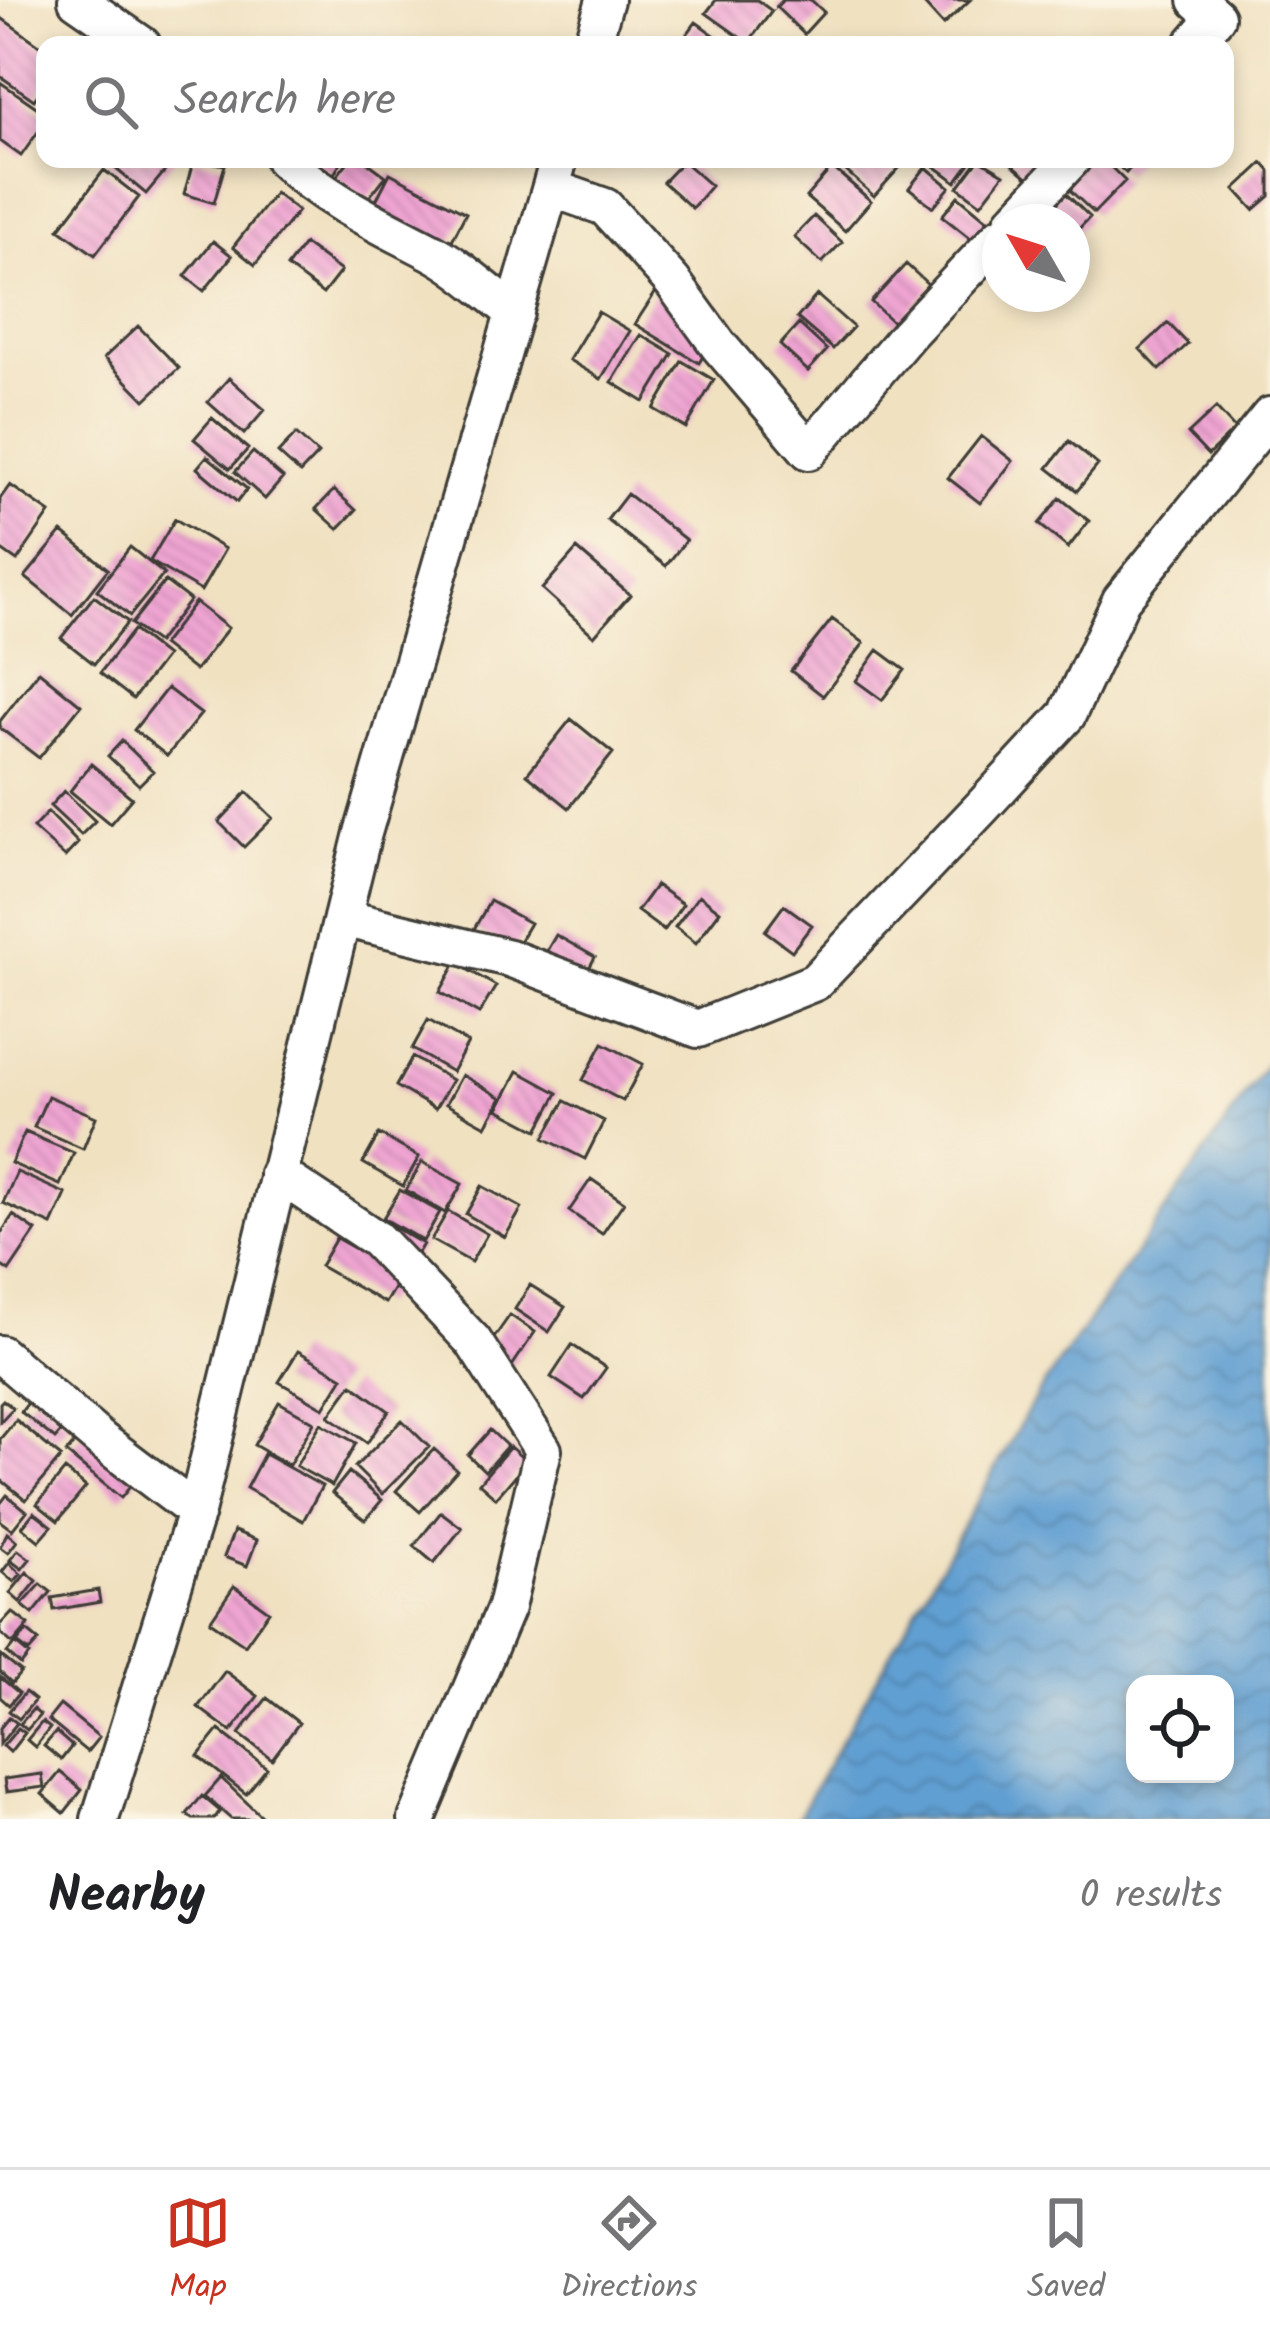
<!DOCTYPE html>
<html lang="en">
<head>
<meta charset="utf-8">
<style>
	body { margin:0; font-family:Kalam,sans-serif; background:#f6f6f6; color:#202124 }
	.controls { position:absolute; right:36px; bottom:36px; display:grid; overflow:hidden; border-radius:24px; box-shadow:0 6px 18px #0003 }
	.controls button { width:108px; height:108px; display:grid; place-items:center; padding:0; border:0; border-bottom:3px solid #e0e0e0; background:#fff; color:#202124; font:60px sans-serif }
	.compass { position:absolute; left:982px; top:204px; width:108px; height:108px; border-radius:50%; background:#fff; box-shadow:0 6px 18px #0003; rotate:309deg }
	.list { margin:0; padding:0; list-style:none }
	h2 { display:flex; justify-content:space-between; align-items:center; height:156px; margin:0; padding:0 48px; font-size:51px }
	h2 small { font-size:39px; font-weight:400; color:#757577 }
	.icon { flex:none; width:66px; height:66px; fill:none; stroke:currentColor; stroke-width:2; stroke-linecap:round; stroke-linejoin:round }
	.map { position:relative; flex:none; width:1270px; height:1819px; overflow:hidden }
	.search { position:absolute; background:#fff; box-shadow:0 6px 18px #0003; left:36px; right:36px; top:36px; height:132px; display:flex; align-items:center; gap:30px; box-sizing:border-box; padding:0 42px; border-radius:24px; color:#757577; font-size:45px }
	.sheet { height:348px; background:#fff }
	nav { display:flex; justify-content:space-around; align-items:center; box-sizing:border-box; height:168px; border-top:3px solid #e0e0e0; background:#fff; font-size:33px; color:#757577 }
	nav a { display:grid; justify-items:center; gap:6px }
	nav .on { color:#c8321e }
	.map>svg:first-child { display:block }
	.water { fill:url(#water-waves); stroke:#3e5e77; stroke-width:3; fill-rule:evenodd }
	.building { fill:url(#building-back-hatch) }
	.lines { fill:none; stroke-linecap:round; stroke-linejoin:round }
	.minor-casing { stroke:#3c3a35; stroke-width:42 }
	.minor { stroke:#fff; stroke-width:36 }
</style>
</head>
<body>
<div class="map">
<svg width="1270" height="1819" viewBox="0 0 1270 1819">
	<defs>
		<pattern id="water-waves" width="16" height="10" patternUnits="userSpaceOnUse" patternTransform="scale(3)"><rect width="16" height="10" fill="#609fd2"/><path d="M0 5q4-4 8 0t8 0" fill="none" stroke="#4e81aa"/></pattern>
		<pattern id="building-back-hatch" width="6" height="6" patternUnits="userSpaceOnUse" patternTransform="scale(3)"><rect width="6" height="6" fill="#efa4d2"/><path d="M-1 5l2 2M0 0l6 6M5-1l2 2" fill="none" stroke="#cc8db4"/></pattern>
	</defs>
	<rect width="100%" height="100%" fill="#fcf5e5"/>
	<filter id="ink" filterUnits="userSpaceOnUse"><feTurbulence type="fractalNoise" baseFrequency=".00833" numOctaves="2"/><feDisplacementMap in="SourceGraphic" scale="24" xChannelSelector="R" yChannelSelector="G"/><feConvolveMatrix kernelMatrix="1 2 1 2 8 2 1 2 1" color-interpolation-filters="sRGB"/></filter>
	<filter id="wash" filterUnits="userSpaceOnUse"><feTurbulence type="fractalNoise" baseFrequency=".004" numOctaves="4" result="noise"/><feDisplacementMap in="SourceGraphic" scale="48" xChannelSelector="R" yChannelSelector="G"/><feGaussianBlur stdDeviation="2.7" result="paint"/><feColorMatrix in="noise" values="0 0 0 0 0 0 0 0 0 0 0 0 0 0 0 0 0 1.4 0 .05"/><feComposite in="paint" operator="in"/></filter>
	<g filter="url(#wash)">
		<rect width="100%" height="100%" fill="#f0e1c1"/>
		<path class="water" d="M1270 1059V1819H797L1037 1395ZM1135 1684H1225V1774H1135Z"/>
		<g id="blocks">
			<path class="building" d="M716 0H757L772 11 748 43 706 13Z
				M783 0H811L824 12 804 34 776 7Z
				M928 0H970L943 25 924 4Z
				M0 17 45 49V84L34 100 0 76Z
				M696 22 728 45H679Z
				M0 82 45 113V122L21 156 0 141Z
				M104 159H175L146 194Z
				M194 159 225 165 214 203 184 194Z
				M310 159H343L334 174Z
				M350 159H363L386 176 367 200 336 177Z
				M838 159H891L900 167 874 196 836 162Z
				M938 159H973L956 182 933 165Z
				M979 159 1004 174 981 204 958 187Z
				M1006 159H1051L1037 185Z
				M1077 159H1103L1125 181 1094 213 1058 179Z
				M1111 159H1138L1126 173Z
				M683 161 711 186 692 208 663 182Z
				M1263 163 1270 171V196L1254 210 1235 189Z
				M832 167 871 201 845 231 806 197Z
				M926 167 950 187 933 207 909 188Z
				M104 170 139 197 95 255 59 229Z
				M390 173 466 213 445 254 369 214Z
				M1054 182 1090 217 1072 236V222H1031Z
				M275 193 298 211 255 265 233 247Z
				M958 196 992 224 976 243 942 216Z
				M814 216 842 242 822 263 794 237Z
				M213 241 232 256 204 291 185 276Z
				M304 244 341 271 323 294 287 267Z
				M906 264 931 287 896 325 871 302Z
				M661 284 723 323 699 363 635 324Z
				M817 295 853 327 833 349 797 318Z
				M598 312 630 331 601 379 569 360Z
				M1168 323 1188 344 1160 370 1140 349Z
				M799 324 827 350 808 371 780 345Z
				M138 326 179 368 145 400 104 358Z
				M641 335 673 354 644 402 612 382Z
				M682 361 714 380 686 428 654 409Z
				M229 378 265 410 244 434 208 402Z
				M1216 408 1235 429 1208 455 1188 434Z
				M212 418 248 449 230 469 194 439Z
				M296 434 318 454 300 473 278 453Z
				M981 436 1013 461 980 503 948 478Z
				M1069 441 1098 465 1077 491 1048 468Z
				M253 452 283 478 265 499 235 472Z
				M207 456 247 489 237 502 197 468Z
				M10 485 50 513 17 561 0 549V499Z
				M334 490 356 510 338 529 316 509Z
				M627 494 686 540 666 566 607 520Z
				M1060 498 1089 521 1068 548 1039 524Z
				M175 519 225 549 201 591 150 561Z
				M62 532 108 569 72 615 25 577Z
				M130 547 164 574 130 616 97 590Z
				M577 549 630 595 594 636 542 589Z
				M165 581 190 600 157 643 131 624Z
				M94 596 128 622 94 664 61 638Z
				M195 602 228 628 195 671 162 645Z
				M832 619 864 643 823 696 791 671Z
				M133 630 166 656 133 699 100 673Z
				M878 650 905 670 882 700 856 681Z
				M39 671 81 705 39 758 0 728V721Z
				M167 688 201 714 167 756 134 730Z
				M571 719 613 753 569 808 527 774Z
				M122 741 153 771 139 785 108 756Z
				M91 764 132 798 110 824 70 791Z
				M64 791 95 821 81 835 50 806Z
				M247 792 273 818 244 847 219 822Z
				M48 812 78 843 65 857 33 828Z
				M656 885 683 904 664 931 637 911Z
				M699 895 720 911 696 943 675 927Z
				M490 901 530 923 513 952 474 929Z
				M784 905 812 925 792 951 765 931Z
				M556 935 595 957 579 987 539 964Z
				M456 963 496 986 479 1014 440 992Z
				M428 1020 468 1043 452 1072 412 1049Z
				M603 1043 643 1064 623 1101 583 1080Z
				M412 1057 452 1080 435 1109 396 1086Z
				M518 1071 558 1093 538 1130 498 1109Z
				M462 1075 502 1098 486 1126 446 1104Z
				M48 1096 96 1117 83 1149 34 1127Z
				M565 1101 604 1121 585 1159 544 1138Z
				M25 1132 74 1153 60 1185 11 1163Z
				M379 1134 419 1157 403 1186 363 1163Z
				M422 1162 462 1184 445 1213 406 1190Z
				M17 1172 66 1194 52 1225 3 1203Z
				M591 1179 624 1202 602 1234 569 1211Z
				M482 1186 522 1208 505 1237 466 1214Z
				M400 1190 440 1212 423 1241 383 1218Z
				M448 1211 487 1234 471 1262 431 1240Z
				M13 1215 36 1231 9 1271 0 1265V1235Z
				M383 1221 423 1244 406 1273 366 1250Z
				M336 1238 402 1275 385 1303 320 1266Z
				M530 1285 565 1307 549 1332 515 1309Z
				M510 1315 535 1332 504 1378 478 1361Z
				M572 1345 606 1368 584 1399 551 1377Z
				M298 1351 343 1377 324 1408 279 1382Z
				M352 1384 389 1411 367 1443 329 1416Z
				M35 1394 69 1423 55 1439 21 1412Z
				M3 1400 13 1408 0 1422V1403Z
				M279 1402 314 1422 289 1465 254 1445Z
				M16 1420 61 1457 26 1500 0 1479V1439Z
				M402 1420 429 1447 382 1494 355 1467Z
				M321 1423 356 1443 332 1486 296 1466Z
				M490 1430 507 1446 485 1471 468 1455Z
				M83 1433 137 1478 121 1498 66 1453Z
				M510 1447 527 1462 496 1498 479 1483Z
				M434 1449 457 1470 420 1512 396 1491Z
				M264 1454 322 1486 303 1521 246 1488Z
				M65 1470 86 1487 58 1521 37 1504Z
				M349 1472 382 1500 365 1520 332 1493Z
				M7 1495 27 1511 12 1530 0 1521V1504Z
				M34 1512 52 1526 39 1541 22 1527Z
				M441 1512 462 1528 434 1563 414 1546Z
				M234 1531 257 1540 247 1566 224 1557Z
				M7 1533 17 1541 8 1553 0 1547Z
				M18 1550 30 1559 22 1569 10 1560Z
				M9 1563 21 1574 14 1582 2 1572Z
				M27 1572 37 1581 20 1602 10 1593Z
				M41 1584 51 1592 33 1614 22 1605Z
				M234 1586 269 1611 245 1645 210 1621Z
				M98 1590 100 1602 54 1610 52 1598Z
				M12 1612 29 1625 13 1644 0 1633V1625Z
				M27 1631 39 1641 29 1652 17 1643Z
				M15 1643 29 1655 21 1665 7 1653Z
				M0 1655 21 1672 12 1683 0 1672Z
				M225 1671 258 1696 231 1732 198 1707Z
				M0 1677 19 1693 9 1705 0 1697Z
				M25 1692 35 1700 19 1719 9 1711Z
				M267 1698 299 1723 272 1759 239 1734Z
				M60 1705 99 1737 87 1752 48 1720Z
				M33 1709 40 1715 27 1730 20 1724Z
				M9 1717 17 1723 0 1744V1728Z
				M42 1722 50 1728 35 1747 27 1740Z
				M18 1728 25 1733 10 1752 3 1746Z
				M219 1730 267 1768 246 1794 198 1756Z
				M56 1732 72 1746 61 1760 44 1746Z
				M60 1772 82 1790 64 1813 42 1794Z
				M42 1774 44 1787 6 1792 4 1779Z
				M221 1778 262 1817 259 1819H231L205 1796Z
				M202 1796 220 1811 214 1819H193L187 1814Z"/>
		</g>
	</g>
	<g filter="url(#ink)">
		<use href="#blocks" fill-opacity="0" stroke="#3c3a35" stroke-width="3"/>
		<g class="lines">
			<g class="minor-casing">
				<path id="minor" d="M77 0 142 45
					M592 45 605 0
					M1192 45 1216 17 1197 0
					M283 159C327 201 379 224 432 252 461 267 488 293 515 313
					M551 188 605 207 672 281 719 346 809 451 908 334 1000 236
					M1013 222 1072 159
					M342 918 509 958 698 1029 815 982 981 808 1067 715 1121 600 1270 416
					M278 1174 376 1239 473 1341 543 1450 506 1607 417 1819
					M0 1354 101 1440 196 1512
					M100 1819 196 1512 363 833 559 159"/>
			</g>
			<use href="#minor" class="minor"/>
		</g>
	</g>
</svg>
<div class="controls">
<button><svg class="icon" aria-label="locate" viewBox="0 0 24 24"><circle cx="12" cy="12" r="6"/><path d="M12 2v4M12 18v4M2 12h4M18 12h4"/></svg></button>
</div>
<svg class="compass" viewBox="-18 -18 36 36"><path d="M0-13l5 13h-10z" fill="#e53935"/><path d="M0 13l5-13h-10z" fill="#757577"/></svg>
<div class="search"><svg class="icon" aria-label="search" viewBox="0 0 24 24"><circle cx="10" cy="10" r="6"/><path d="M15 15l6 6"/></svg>Search here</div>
</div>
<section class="sheet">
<h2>Nearby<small>0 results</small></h2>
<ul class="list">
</ul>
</section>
<nav>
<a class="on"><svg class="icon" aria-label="map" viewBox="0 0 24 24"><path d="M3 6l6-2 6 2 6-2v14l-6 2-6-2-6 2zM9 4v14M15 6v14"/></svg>Map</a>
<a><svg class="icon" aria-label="directions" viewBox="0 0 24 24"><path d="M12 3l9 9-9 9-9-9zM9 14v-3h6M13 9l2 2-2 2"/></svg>Directions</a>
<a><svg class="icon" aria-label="saved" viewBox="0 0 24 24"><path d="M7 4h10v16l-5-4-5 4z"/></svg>Saved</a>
</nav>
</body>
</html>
